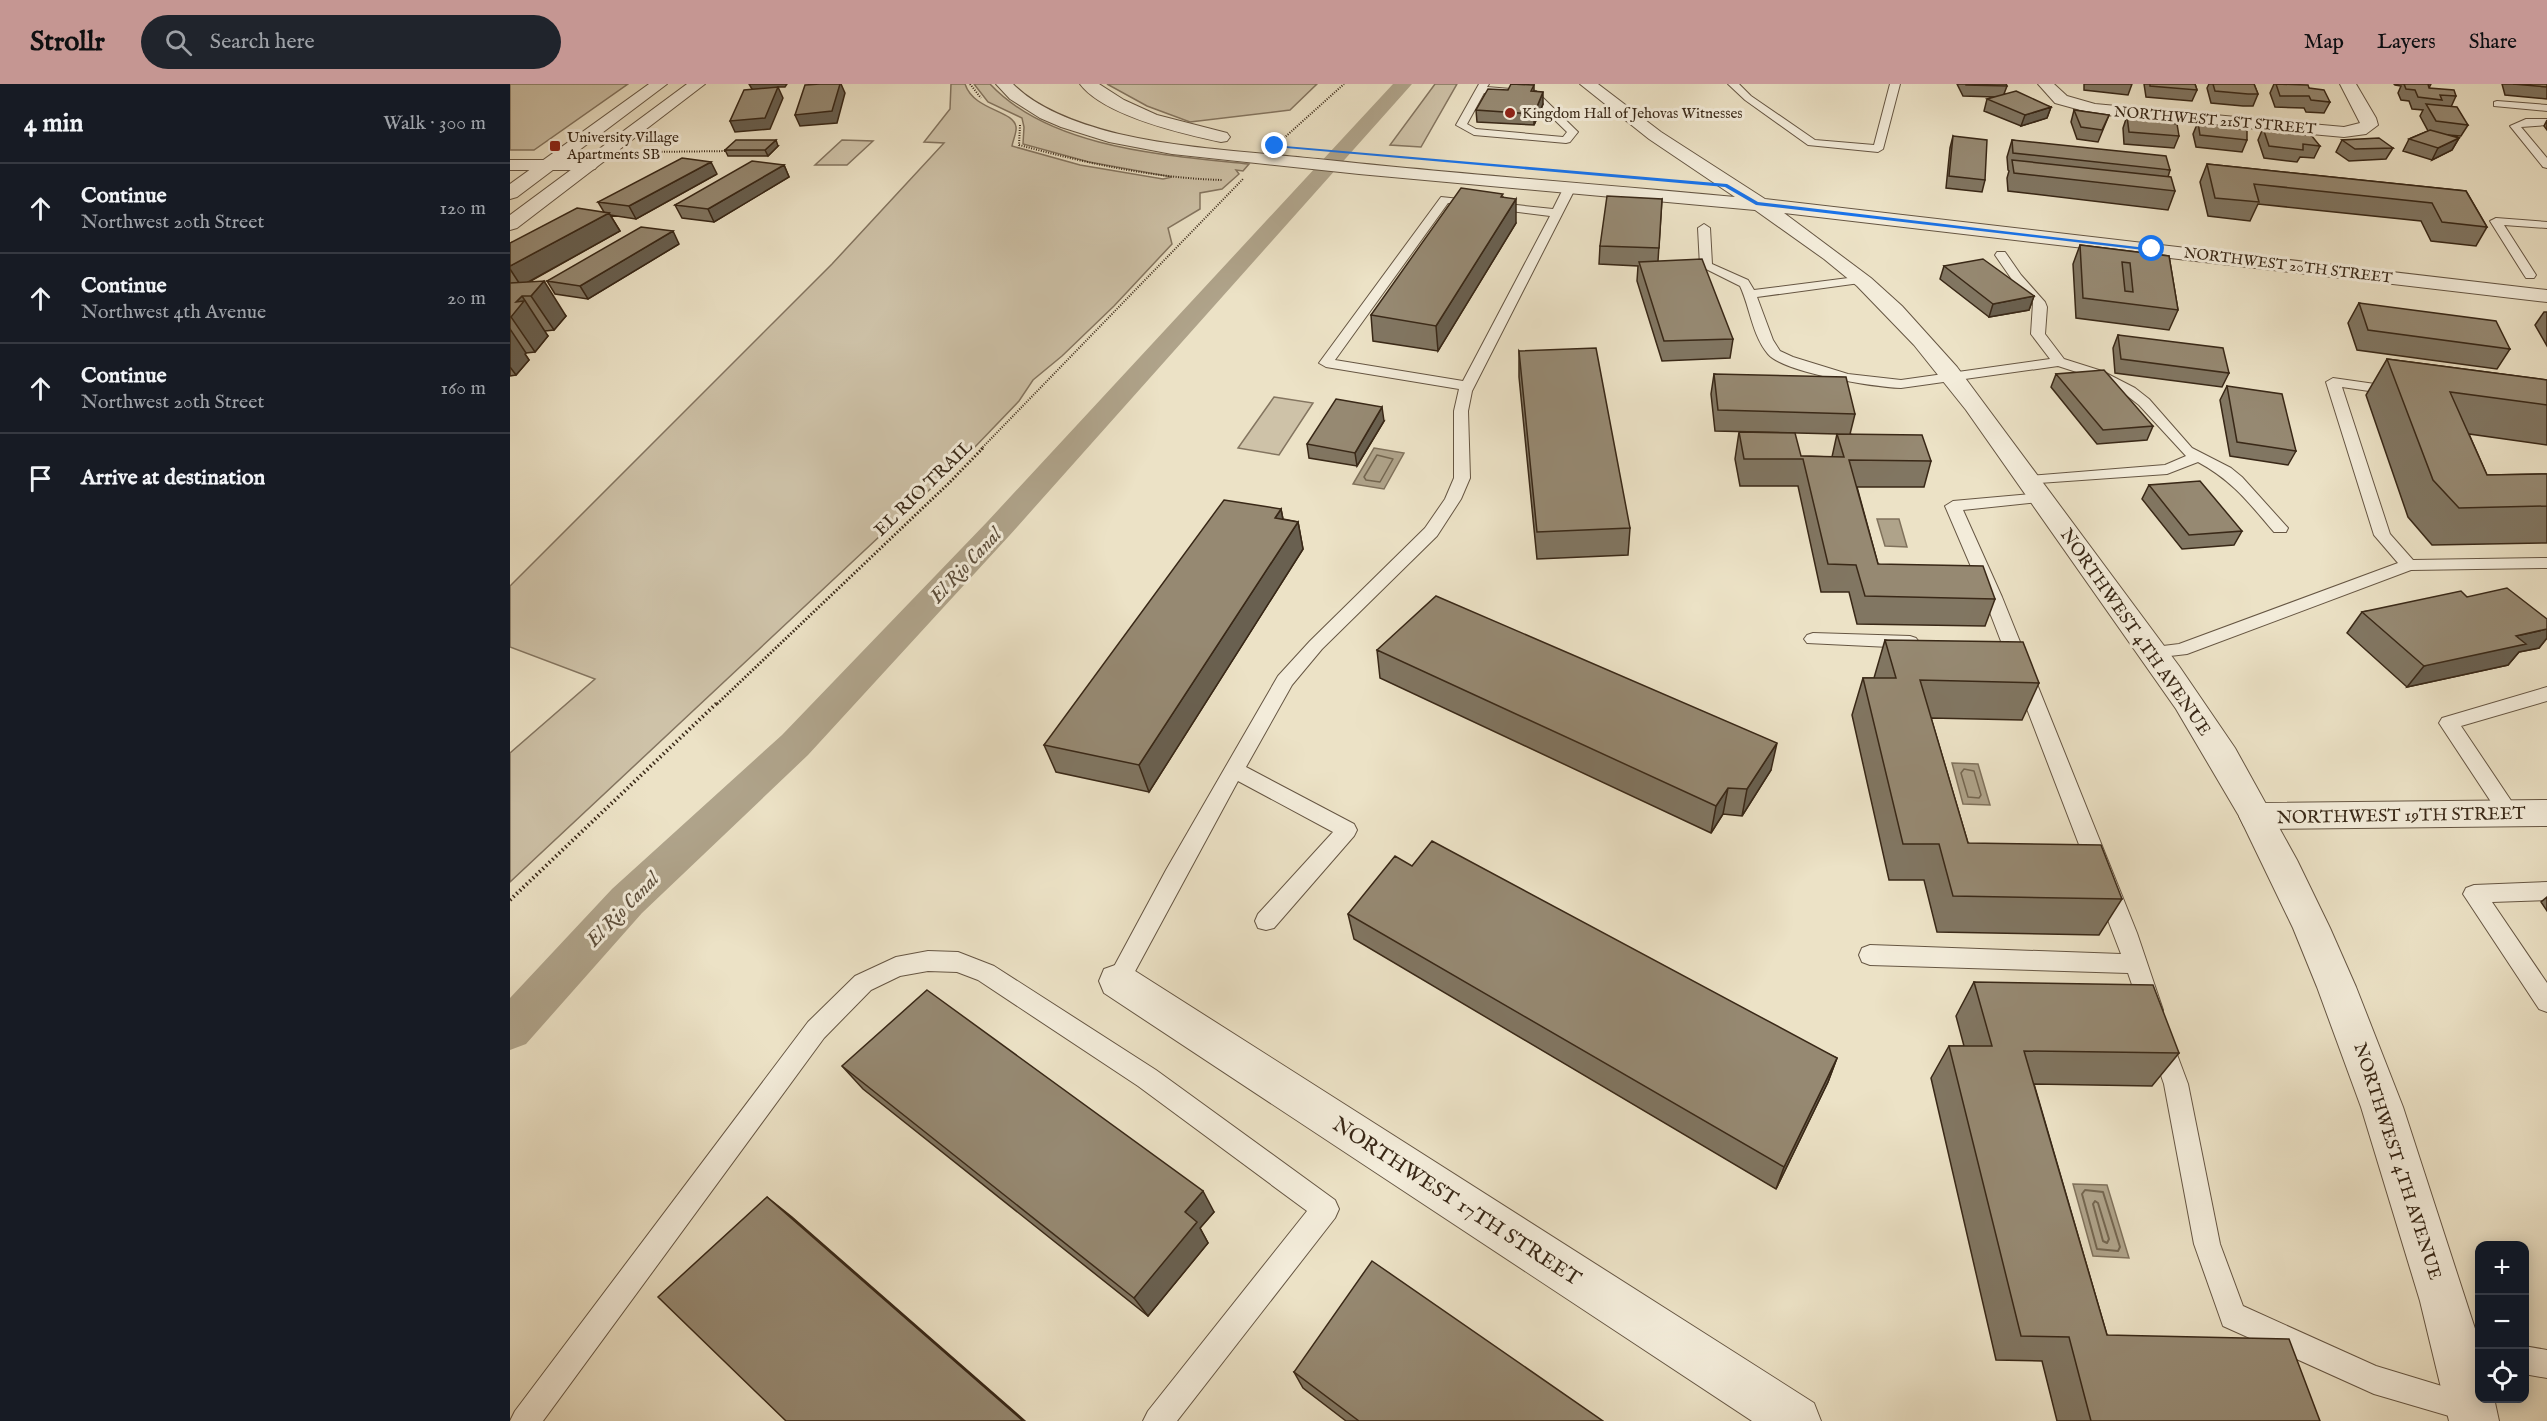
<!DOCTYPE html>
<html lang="en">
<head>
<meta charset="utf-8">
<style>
	body { margin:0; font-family:"IM FELL English",serif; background:#20242c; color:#f1f3f6 }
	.controls { position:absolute; right:18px; bottom:18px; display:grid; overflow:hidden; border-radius:12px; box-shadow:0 3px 15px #0003 }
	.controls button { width:54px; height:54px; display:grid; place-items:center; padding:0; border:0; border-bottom:2px solid #363941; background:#171b24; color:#f1f3f6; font:30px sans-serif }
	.stop { position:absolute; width:18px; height:18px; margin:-14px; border:4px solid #1a73e8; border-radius:50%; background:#fff }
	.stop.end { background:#1a73e8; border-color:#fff; box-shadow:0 2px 6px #0008 }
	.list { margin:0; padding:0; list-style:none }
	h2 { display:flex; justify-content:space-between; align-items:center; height:78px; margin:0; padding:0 24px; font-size:26px }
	h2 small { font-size:20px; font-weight:400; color:#9ea1a6 }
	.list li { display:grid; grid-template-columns:39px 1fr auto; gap:18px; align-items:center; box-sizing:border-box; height:90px; padding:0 24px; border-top:2px solid #363941 }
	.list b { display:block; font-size:22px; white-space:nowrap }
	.list p { margin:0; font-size:20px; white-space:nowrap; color:#9ea1a6 }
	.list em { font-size:20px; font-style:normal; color:#9ea1a6 }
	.icon { flex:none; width:33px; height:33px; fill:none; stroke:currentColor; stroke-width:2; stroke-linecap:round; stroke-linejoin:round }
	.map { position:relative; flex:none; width:2037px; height:1337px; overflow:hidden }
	header { display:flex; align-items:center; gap:36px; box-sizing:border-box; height:84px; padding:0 30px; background:#c59692; color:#111 }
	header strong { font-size:28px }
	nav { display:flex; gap:33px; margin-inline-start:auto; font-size:21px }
	.search { width:420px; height:54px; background:#20242c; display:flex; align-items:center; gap:15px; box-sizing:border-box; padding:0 21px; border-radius:33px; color:#9ea1a6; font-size:22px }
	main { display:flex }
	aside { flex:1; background:#171b24 }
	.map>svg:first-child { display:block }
	.green { fill:#cec2a8; stroke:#847560; stroke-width:1.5 }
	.water { fill:#afa38a; stroke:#80725c; stroke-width:1.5 }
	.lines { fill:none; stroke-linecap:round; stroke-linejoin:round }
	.shore-far1 { stroke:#746650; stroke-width:1.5 }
	.shore { stroke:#746650; stroke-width:2 }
	.canal { fill:#afa38a; fill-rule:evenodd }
	.service-casing { stroke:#665643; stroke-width:2 }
	.minor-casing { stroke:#665643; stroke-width:2 }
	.tertiary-casing { stroke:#665643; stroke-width:2 }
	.path-far2 { stroke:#392817; stroke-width:2; stroke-dasharray:1 1.5; stroke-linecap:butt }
	.path-far1 { stroke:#392817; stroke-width:3; stroke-dasharray:1.5 2; stroke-linecap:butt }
	.path { stroke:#392817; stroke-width:4; stroke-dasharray:1.5 3; stroke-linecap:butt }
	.service { fill:#f3ecda; fill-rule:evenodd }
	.minor { fill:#f3ecda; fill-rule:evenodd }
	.tertiary { fill:#f3ecda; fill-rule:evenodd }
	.wall { fill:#817662; stroke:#392817; stroke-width:1.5 }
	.shaded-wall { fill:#696050; stroke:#392817; stroke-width:1.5 }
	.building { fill:#968972; stroke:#392817; stroke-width:1.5; fill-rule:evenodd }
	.route { fill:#1a73e8 }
	.poi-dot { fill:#8f2418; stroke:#f3ecda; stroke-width:2 }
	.labels { text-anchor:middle; stroke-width:6; stroke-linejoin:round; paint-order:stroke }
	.far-poi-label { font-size:15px; fill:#392817; stroke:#f3ecda; text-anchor:start }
	.far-street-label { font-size:15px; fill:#392817; stroke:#f3ecda }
	.street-label { font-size:18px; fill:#392817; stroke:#f3ecda }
	.water-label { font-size:20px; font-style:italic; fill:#5c4d3a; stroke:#f3ecda }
	.near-street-label { font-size:21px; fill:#392817; stroke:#f3ecda }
</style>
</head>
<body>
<header>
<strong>Strollr</strong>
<div class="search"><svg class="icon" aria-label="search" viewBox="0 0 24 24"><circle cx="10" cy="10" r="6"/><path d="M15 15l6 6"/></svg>Search here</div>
<nav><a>Map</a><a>Layers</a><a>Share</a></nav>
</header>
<main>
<aside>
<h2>4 min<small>Walk · 300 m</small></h2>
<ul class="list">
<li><svg class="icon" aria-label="ahead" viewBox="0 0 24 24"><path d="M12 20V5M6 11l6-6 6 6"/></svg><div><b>Continue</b><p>Northwest 20th Street</p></div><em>120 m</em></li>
<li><svg class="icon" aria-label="ahead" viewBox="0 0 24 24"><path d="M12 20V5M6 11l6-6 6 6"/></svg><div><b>Continue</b><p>Northwest 4th Avenue</p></div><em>20 m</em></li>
<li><svg class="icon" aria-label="ahead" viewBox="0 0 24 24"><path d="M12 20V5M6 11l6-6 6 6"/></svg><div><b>Continue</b><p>Northwest 20th Street</p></div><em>160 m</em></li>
<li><svg class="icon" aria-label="arrive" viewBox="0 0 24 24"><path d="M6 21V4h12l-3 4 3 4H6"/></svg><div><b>Arrive at destination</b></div></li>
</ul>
</aside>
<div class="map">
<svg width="2037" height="1337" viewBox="0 0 2037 1337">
	<rect width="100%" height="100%" fill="#ece2c6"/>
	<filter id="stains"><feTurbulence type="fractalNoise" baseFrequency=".00333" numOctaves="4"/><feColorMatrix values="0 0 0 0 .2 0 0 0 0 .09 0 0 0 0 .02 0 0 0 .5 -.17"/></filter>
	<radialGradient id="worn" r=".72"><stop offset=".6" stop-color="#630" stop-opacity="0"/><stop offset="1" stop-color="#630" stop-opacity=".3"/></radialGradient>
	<path class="green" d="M0 0H118L24 66H0Z
		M441 0H455C464 27 504 26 506 43 507 48 503 56 502 62L570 81 653 95 662 93 579 78 513 60 514 43 512 34 478 18 464 0H480C541 65 656 71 739 80L733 87 726 86 729 90 712 105 690 109V125L658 144 662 160 604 222 552 272 523 296 509 317 463 365 0 798V669L85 595 0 563V502L322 180 434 59 414 58 440 25Z
		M597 0H807L780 26 680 38 637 22Z
		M925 0H947L911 63 880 61Z
		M332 56 363 57 337 81H305Z
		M764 313 803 319 769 371 728 364Z"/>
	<path class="water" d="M864 364 894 369 874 405 843 400Z
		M1367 435H1389L1397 463 1375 462Z
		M1442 679 1468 680 1480 721 1453 720Z
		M1563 1100 1597 1101 1619 1174 1583 1172Z"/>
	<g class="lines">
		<path class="shore-far1" d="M867 371 883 375 870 398 856 396 854 393Z
			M1454 685 1464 687 1471 711 1469 714 1458 713 1451 689Z"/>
		<path class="shore" d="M1575 1106 1593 1108 1610 1163 1608 1167 1587 1165 1572 1110Z
			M1585 1117 1588 1119 1599 1155 1597 1159 1593 1157 1583 1120Z"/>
		<path class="canal" d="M883 0H902L499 452 298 671 132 829 16 960 0 966V914L102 805 272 651 477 438Z"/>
		<g class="service-casing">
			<path id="service" d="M969 0H979L977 3 1026 7 1068 48 1060 58 1056 59 964 51 946 41ZM974 9 1020 12 1057 48 1053 53 966 45 957 40Z
				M1218 0H1229L1241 12 1305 56 1364 61 1380 0H1390L1373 65 1368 68 1298 61 1235 16Z
				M1987 17 2037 21V27L1984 22V18Z
				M2016 35H2037V41L2011 43 2037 74V84L2033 83 2000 42Z
				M1060 100 1066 103 962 307 958 327 960 394 951 415 927 452 812 565 782 601 736 683 844 740 847 746 844 752 764 844 756 846 748 844 745 837 748 830 823 748 728 697 616 904 608 907 600 904 597 897 600 890 656 786 768 592 800 557 915 444 935 415 944 394V327L949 305 816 283 809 279 931 113 1043 125 1054 103ZM938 119 1040 132 953 297 825 276Z
				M1986 134 2037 138V144L1994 141 2026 191 2024 194H2016L2014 191 1980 137Z
				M1194 140 1200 144 1202 180 1238 196 1244 206 1354 192 1356 195 1350 199 1247 213 1263 256 1270 267 1283 273 1338 290 1391 296 1540 275 1521 250 1523 219 1503 197 1485 171 1487 168H1495L1511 191 1535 218 1537 223 1535 250 1554 275 1592 287 1625 304 1639 315 1682 364 1721 384 1732 393 1778 444 1776 448H1764C1739 419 1723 397 1688 378L1657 390 1514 400 1511 397 1514 394 1519 392 1655 381 1676 372 1629 321 1615 310 1582 293 1548 282 1391 304C1365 303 1274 289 1258 270 1242 251 1240 223 1230 202L1190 182 1188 144Z
				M1823 294 1886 303 1893 307 1886 311 1832 303 1880 450 1903 476 2037 474V484L1901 486 1677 570 1643 574 1637 572 1634 568 1637 564 1669 560 1888 479 1864 451 1816 298Z
				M1531 409 1537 411 1539 414 1537 417 1453 426 1492 513 1627 849 1653 926 1649 933 1641 936 1633 933 1618 889 1360 881 1352 878 1349 871 1352 864 1360 861 1611 870 1474 513 1435 422 1443 417Z
				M1303 549 1400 552 1406 554 1409 558 1406 562 1400 564 1297 559 1294 555 1297 551Z
				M2037 603V617L1951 642 2010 730 2007 736 2000 738 1993 736 1929 639 1932 634Z
				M2037 798V816L1982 818 2037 899V928L2029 925 1953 810 1956 804 1964 801Z
				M418 867 448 868 484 882 646 986 825 1116 829 1125 825 1134 667 1337H633L638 1327 797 1127 628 1002 468 896 447 888 418 887 390 892 361 906 314 954 33 1337H0L5 1327 298 938 345 892 386 873Z
				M1651 946 1659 949 1678 1000 1710 1160 1733 1222 1866 1282 1968 1313 1973 1323 1968 1333 1956 1337 1864 1310 1713 1242 1684 1160 1654 1000 1639 957 1643 949Z
				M2014 1262 2037 1266V1294L2014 1290Z"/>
		</g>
		<g class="minor-casing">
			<path id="minor" d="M1528 0H1544L1557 12 1585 20 1834 43 1850 39 1830 0H1846L1866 34 1868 41 1856 50 1834 53 1585 30 1545 19Z
				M0 76H79L85 77 88 81 85 85 79 86H0Z
				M2037 716V742L1746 745 1734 742 1729 732 1734 722 1746 719Z
				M608 880 622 885 1304 1319 1311 1337H1242L594 909 589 897 594 885Z"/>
		</g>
		<g class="tertiary-casing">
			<path id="tertiary" d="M139 0H157L7 113 0 115V100Z
				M177 0H195L7 144 0 146V131Z
				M486 0H503C530 27 573 41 609 50 674 65 742 68 808 75 946 90 1086 100 1225 113L1139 55 1070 0H1088L1151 48 1255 115 2037 206V218L1274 129 1361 194 1392 222 1447 283 1669 582 1725 664 1787 776 1820 844 1846 903 1893 1023 1970 1260V1314H1984L1989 1337H1939L1910 1217 1851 1023 1807 903 1783 844 1729 732 1666 625 1456 326 1404 261 1347 202 1314 175 1245 126 849 90 662 70 599 58 551 43 530 34 500 15Z
				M570 0H589L614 16 647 31 717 49 720 53 717 57 711 58C673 50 594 32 570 0Z"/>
		</g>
		<path class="path-far2" d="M460 0 471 14
			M510 41 509 61C576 79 642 94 712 96
			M774 54 834 0
			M139 68 221 67
			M471 365 733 95"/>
		<path class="path-far1" d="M207 620 438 400 473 364"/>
		<path class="path" d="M0 816 208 618"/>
		<use href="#service" class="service"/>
		<use href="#minor" class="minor"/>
		<use href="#tertiary" class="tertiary"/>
	</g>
	<path class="wall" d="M1447 0H1496L1497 2 1494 10 1541 23 1537 34 1511 42 1474 27 1477 15 1485 13 1453 12Z
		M1574 0H1622L1618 11 1574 6Z
		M1634 0H1685L1687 6 1682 17 1636 13Z
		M1699 0H1744L1748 10 1743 22H1733L1701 19 1697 4Z
		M1764 0H1786L1799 4 1820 18 1814 29 1796 28 1794 24 1765 23 1760 9Z
		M1884 0H1921L1919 4 1946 12 1941 23 1958 41 1951 52 1938 51 1949 54 1942 66 1922 76 1893 67 1899 55 1918 47 1910 32 1913 26 1902 25 1899 17 1891 16 1888 9 1891 2 1885 1Z
		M1992 0H2037V15L1995 11Z
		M1024 1V8L1033 20 1024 41 967 38 966 26 998 6Z
		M1564 26 1599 31 1588 58 1567 55 1561 38Z
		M1617 32 1669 52 1664 64 1614 60 1613 44Z
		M2037 36V46L2034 42Z
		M1688 38 1737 56 1732 68 1686 63 1683 50Z
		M1753 44 1779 50 1810 62 1804 74 1790 73 1787 78 1754 74 1748 56Z
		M1443 52 1475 96 1472 108 1436 104 1440 64Z
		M1502 56 1660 86 1658 93 1665 107 1658 126 1498 107 1497 94 1499 87 1498 86 1497 73Z
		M1832 56 1883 64 1876 75 1839 77 1826 68Z
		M268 62 258 72H218L215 66Z
		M1697 80 1956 107 1977 143 1966 162 1921 157 1911 137 1748 120 1740 137 1698 132 1690 98Z
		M274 81 279 93 204 138 172 134 165 121Z
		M207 90 126 135 100 131 110 147 19 198 56 232 44 246 35 247H34L38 252 25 268 16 269 15 270 19 276 6 291 0 292V159L94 128 88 118Z
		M993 113 1006 139 928 267 863 257 861 231Z
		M1152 115 1148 177 1223 255 1220 274 1152 277 1127 197 1128 182 1089 180 1090 162Z
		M169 160 78 215 45 210 37 197Z
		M1570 161 1659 172 1668 226 1659 246 1566 234 1563 180Z
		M1434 182 1524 212 1519 226 1479 233 1430 195Z
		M1849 219 2000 265 1987 285 1847 266 1838 239Z
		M2034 228H2037V262L2025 241Z
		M1608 251 1719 289 1712 303 1605 289 1603 264Z
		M1009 267 1120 444 1118 471 1027 475 1009 293Z
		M1877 275 2037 296V361L1959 350 1977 391 2037 390V459L1922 461 1898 433 1856 311Z
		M1204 290 1345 330 1340 350 1421 377 1414 403H1347L1368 480 1485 515 1475 542 1347 540 1339 508H1311L1288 402H1230L1225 375 1229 348 1291 372 1322 373 1327 350 1205 347 1201 310Z
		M1546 290 1643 342 1637 356 1587 360 1541 303Z
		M1717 302 1786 367 1778 381 1720 372 1710 316Z
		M874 337 847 382 799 374 797 360Z
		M1639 401 1732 447 1724 461 1672 465 1632 415Z
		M771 425 773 435 788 438 793 465 639 708 546 688 534 661Z
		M1957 513 2037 535V554L2029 564 2009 568 1998 581 1897 603 1837 549 1852 528Z
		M1375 556 1529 599 1512 636 1421 634 1458 759 1612 815 1589 851 1427 848 1414 796H1379L1342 631 1353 594H1364Z
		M867 566 1261 686 1232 732 1213 730 1201 749 870 594Z
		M902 782 1327 974 1318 998 1266 1105 844 855 838 830Z
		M2037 813V827L2031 818Z
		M1464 898 1669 969 1642 1002 1524 1000 1597 1251 1810 1337H1547L1532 1277 1486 1276 1421 994 1439 962H1454L1446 932Z
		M332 982 704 1128 690 1144 698 1159 638 1232 353 1005Z
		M784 1288 1093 1337H836L793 1304Z"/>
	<path class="shaded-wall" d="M239 0H277L275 3H268L273 14 260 45 225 48 220 37 242 5Z
		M330 0H331L335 9 327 39 290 42 285 31Z
		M1033 8V20L1024 41V30Z
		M1541 23 1537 34 1511 42 1515 31Z
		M1949 54 1942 66 1922 76 1928 64Z
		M266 56 268 62 258 72 255 66Z
		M201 78 207 90 126 135 119 122Z
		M274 81 279 93 204 138 198 125Z
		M1006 115V139L928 267 926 242Z
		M99 129 110 147 11 202 0 185V182Z
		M163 147 169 160 78 215 70 202Z
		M34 197 56 232 44 246 21 212Z
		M12 212 38 252 25 268 1 233 6 218Z
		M1524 212 1519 226 1479 233 1483 220Z
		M0 245 16 269 15 270 19 276 6 291 0 283Z
		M872 323 874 337 847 382 845 369Z
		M771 425 776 452 765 434Z
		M788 438 793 465 639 708 629 681Z
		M2037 545V554L2029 564 2009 568 1998 581 1897 603 1914 582 2006 552Z
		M1267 659 1261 686 1232 732 1237 705Z
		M1218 704 1213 730 1201 749 1206 722Z
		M1327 974 1318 998 1266 1105 1274 1083Z
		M693 1107 704 1128 690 1144 698 1159 638 1232 624 1214 675 1128Z
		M257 1113 282 1133 515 1337H513Z"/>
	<path class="building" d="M310 0H330L322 27 285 31 295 1Z
		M1001 0 1024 1 1021 7 1033 8 1024 30 966 26 978 5 998 6Z
		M1456 0H1496L1497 2 1456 1Z
		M1640 0H1685L1687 6 1640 2Z
		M1703 0H1744L1748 10H1738L1705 7Z
		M1766 0 1798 1 1799 4 1814 6 1820 18 1801 16 1799 12H1770Z
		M1894 0H1918L1919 4 1944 6 1946 12 1930 11 1932 16 1908 13 1905 6 1896 5Z
		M2003 0H2037V3Z
		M268 3 255 34 220 37 234 6Z
		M1506 7 1541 23 1515 31 1477 15Z
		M1916 20 1947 23 1958 41 1926 37Z
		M1564 26 1599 31 1592 46 1571 43Z
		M1617 32H1632L1639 36 1667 40 1669 52 1619 48Z
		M1688 38 1737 46V56L1690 51Z
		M1753 44 1775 46 1779 50 1801 51 1810 62 1793 60V66L1759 62Z
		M1920 46 1949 54 1928 64 1899 55Z
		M1443 52 1477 56 1475 96 1439 92Z
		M1869 54 1883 64 1845 65 1832 56Z
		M226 56H266L255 66H215Z
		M1502 56 1656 72 1660 86 1503 69Z
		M172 74 201 78 119 122 88 118Z
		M1502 76 1661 93 1665 107 1504 89Z
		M242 77 274 81 198 125 165 121Z
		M1697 80 1956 107 1977 143 1932 138 1922 119 1744 100 1749 118 1705 114Z
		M951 104 993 110 991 113 1006 115 926 242 861 231Z
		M1097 112 1152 115 1149 164 1090 162Z
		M67 124 99 129 0 182V159Z
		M131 143 163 147 70 202 37 197Z
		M1570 161 1659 172 1668 226 1573 214ZM1612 178 1620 179 1623 208 1615 207Z
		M1192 175 1223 255 1154 257 1129 178Z
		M1473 175 1524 212 1483 220 1434 182Z
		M34 197 21 212H12L6 218 14 217 1 233H0V199Z
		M1849 219 1986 237 2000 265 1858 246Z
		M1608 251 1713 264 1719 289 1611 275Z
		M1086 264 1120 444 1027 448 1009 267Z
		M1877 275 2037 296V321L1940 308 1977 391 2037 390V422L1949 424 1923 396Z
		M1594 286 1643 342 1593 346 1546 290Z
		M1204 290 1336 293 1345 330 1208 326Z
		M1717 302 1772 310 1786 367 1727 358Z
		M826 315 872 323 845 369 797 360Z
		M1229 348 1285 349 1291 372 1334 373 1327 350 1412 351 1421 377 1339 376 1368 480 1473 482 1485 515 1355 512 1346 481 1318 480 1293 375H1234Z
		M1690 397 1732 447 1679 451 1639 401Z
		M714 416 771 425 765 434 788 438 629 681 534 661Z
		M1997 504 2037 535V545L2006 552 2016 560 1914 582 1852 528 1951 507 1957 513Z
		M926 512 1267 659 1237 705 1218 704 1206 722 867 566Z
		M1375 556 1513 558 1529 599 1410 596 1458 759 1591 761 1612 815 1443 812 1429 760H1393L1353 594H1386Z
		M922 757 1327 974 1274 1083 838 830 885 772 902 782Z
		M1464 898 1643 901 1669 969 1514 967 1597 1251 1779 1255 1810 1337H1581L1559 1253 1511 1252 1439 962H1482Z
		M417 906 693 1107 675 1128 687 1138 624 1214 332 982Z
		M257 1113 513 1337H276L148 1213Z
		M862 1177 1093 1337H849L784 1288Z"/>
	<path class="route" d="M763 61 1217 100 1248 118 1645 165 1642 167 1246 121 1215 103 765 63Z"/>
	<g class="poi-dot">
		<circle cx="1000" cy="29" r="6"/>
		<rect x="39" y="56" width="12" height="12" rx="3"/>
	</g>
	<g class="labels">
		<g class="far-poi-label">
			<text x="1012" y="34">Kingdom Hall of Jehovas Witnesses</text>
			<text x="57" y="58">University Village<tspan x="57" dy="17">Apartments SB</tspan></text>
		</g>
		<g class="far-street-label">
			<text transform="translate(1705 36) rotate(5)" y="5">NORTHWEST 21ST STREET</text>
			<text transform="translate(1778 181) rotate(7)" y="5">NORTHWEST 20TH STREET</text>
		</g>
		<g class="street-label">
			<text transform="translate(413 404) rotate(-44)" y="6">EL RIO TRAIL</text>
			<text transform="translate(1626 548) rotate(55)" y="6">NORTHWEST 4TH AVENUE</text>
			<text transform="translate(1891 731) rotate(-1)" y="6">NORTHWEST 19TH STREET</text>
			<text transform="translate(1888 1077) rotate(72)" y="6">NORTHWEST 4TH AVENUE</text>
		</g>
		<g class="water-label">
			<text transform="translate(455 481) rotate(-47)" y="7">El Rio Canal</text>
			<text transform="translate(112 825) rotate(-46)" y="7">El Rio Canal</text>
		</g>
		<g class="near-street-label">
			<text transform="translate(947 1117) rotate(33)" y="7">NORTHWEST 17TH STREET</text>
		</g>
	</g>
	<rect width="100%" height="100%" filter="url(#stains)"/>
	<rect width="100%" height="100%" fill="url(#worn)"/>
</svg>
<div class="controls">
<button>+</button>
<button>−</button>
<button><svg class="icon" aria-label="locate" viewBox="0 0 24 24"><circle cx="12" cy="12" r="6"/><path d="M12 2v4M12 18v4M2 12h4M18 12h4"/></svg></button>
</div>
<div class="stop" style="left:1642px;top:165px"></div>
<div class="stop end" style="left:765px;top:62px"></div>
</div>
</main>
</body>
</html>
